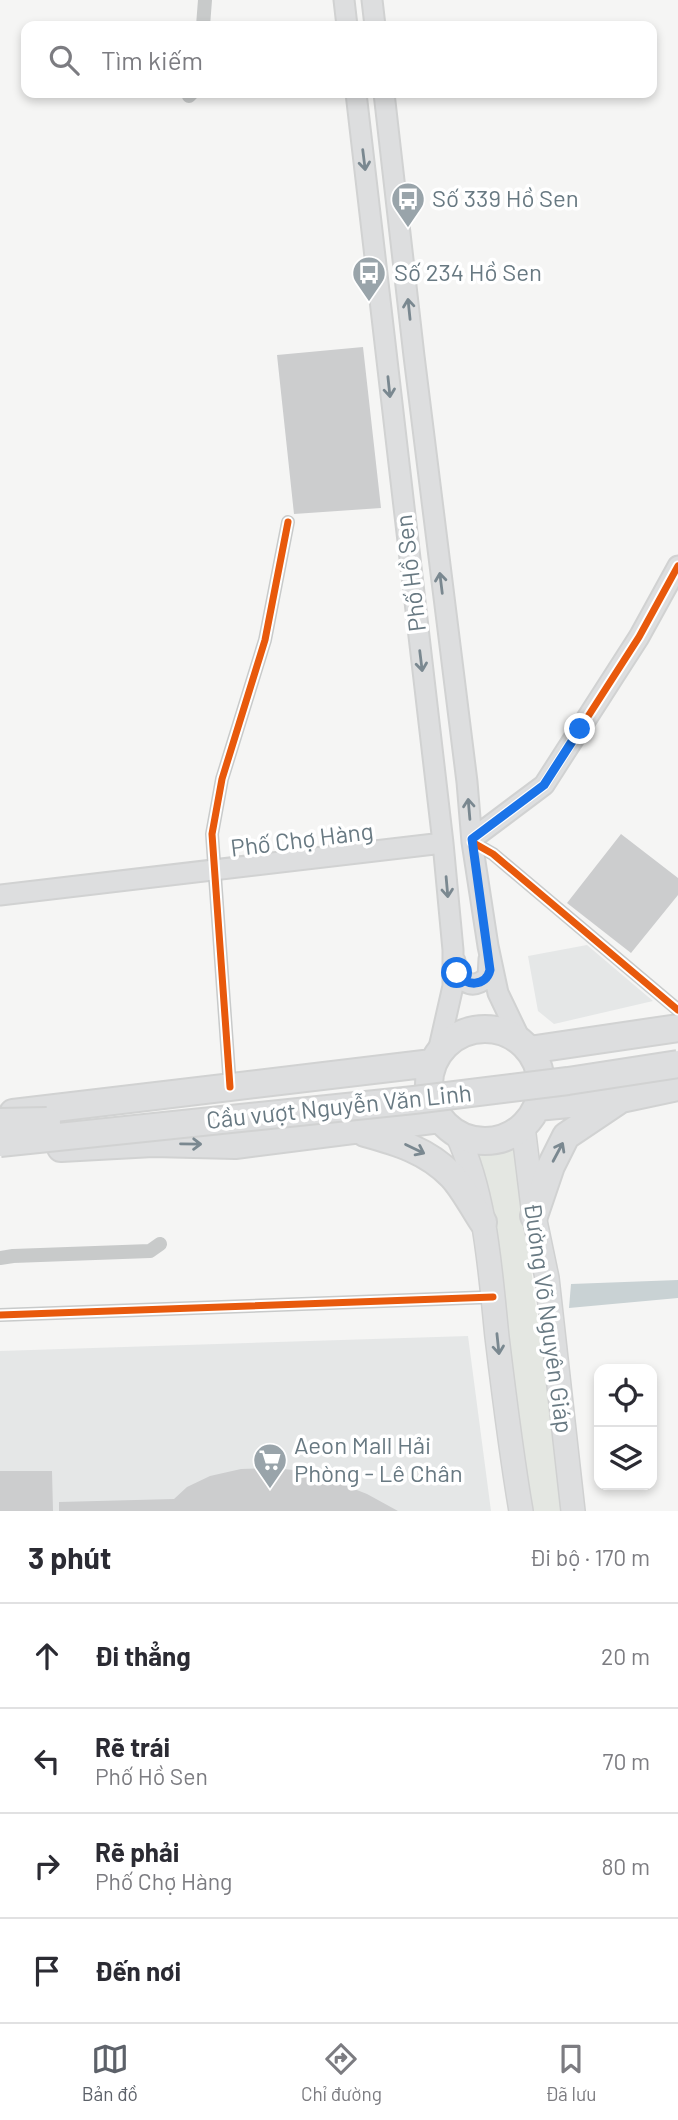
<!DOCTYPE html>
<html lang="vi">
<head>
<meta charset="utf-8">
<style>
	body { margin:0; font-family:Barlow,sans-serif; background:#f7f7f7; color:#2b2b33 }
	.controls { position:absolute; right:21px; bottom:21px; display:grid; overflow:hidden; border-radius:14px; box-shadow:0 4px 10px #0003 }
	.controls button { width:63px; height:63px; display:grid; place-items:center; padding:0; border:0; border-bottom:2px solid #e1e1e2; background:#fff; color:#2b2b33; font:35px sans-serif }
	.stop { position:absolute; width:21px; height:21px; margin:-16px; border:5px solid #1a73e8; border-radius:50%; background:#fff }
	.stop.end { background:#1a73e8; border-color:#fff; box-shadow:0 2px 7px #0008 }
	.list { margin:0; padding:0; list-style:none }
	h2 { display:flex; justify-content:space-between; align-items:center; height:91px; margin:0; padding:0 28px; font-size:30px }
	h2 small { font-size:23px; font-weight:400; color:#7c7c81 }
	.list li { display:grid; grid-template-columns:46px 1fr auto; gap:21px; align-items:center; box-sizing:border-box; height:105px; padding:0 28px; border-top:2px solid #e1e1e2 }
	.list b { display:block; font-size:26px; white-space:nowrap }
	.list p { margin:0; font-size:23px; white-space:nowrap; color:#7c7c81 }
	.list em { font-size:23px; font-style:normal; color:#7c7c81 }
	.icon { flex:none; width:38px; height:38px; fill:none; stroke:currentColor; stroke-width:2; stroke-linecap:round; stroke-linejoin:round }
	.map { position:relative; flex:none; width:678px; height:1511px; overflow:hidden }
	.search { position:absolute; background:#fff; box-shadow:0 4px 10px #0003; left:21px; right:21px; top:21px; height:77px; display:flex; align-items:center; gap:18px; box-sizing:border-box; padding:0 24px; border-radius:14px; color:#7c7c81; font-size:26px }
	.sheet { height:511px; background:#fff }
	nav { display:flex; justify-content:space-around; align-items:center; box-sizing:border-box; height:98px; border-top:2px solid #e1e1e2; background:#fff; font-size:19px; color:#7c7c81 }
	nav a { display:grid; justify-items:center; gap:4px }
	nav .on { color:#5c6169 }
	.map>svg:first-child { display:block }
	.built { fill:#e5e7e7 }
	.green { fill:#e4e7e2 }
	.water { fill:#c9d2d4 }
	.building { fill:#cccdce }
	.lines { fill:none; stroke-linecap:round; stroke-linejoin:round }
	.secondary-casing { stroke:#d1d2d2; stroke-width:23 }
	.primary-casing { stroke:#d0d1d1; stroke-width:26 }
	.highway-casing { stroke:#d1d2d2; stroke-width:30 }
	.street { stroke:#c8caca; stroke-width:14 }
	.secondary { stroke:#dddedf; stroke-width:19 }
	.primary { stroke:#dddedf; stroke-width:23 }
	.highway { stroke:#dddedf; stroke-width:26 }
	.highway-bridge-casing { stroke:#d1d2d2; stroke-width:30; stroke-linecap:butt }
	.highway-bridge { stroke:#dddedf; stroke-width:26 }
	.cycleway-casing { stroke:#fff; stroke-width:11 }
	.cycleway { stroke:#e8590c; stroke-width:7 }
	.oneway { stroke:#7a8890 }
	.route { stroke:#1a73e8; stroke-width:9 }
	.labels { text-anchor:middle; stroke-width:7; stroke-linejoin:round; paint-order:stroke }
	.poi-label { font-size:24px; fill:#687982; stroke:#fff; text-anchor:start }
	.street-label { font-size:24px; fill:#687982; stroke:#fff }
</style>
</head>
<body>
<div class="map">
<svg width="678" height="1511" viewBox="0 0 678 1511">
	<rect width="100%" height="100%" fill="#f5f5f4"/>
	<path class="built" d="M587 945 653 1001 554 1024 538 1011 528 956Z
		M468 1336 491 1511H0V1351Z"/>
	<path class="green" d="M510 1149H514L516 1155 563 1511H529L477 1157 482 1152 496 1153Z"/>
	<path class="water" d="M678 1280V1298L569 1308 571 1284Z"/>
	<path class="building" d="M363 347 381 508 294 514 277 355Z
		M621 834 678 878V895L631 953 567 903Z
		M272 1468 304 1471 334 1481 367 1494 398 1511H59V1502L174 1499 187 1487 210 1476 241 1469Z
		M0 1471H52L53 1511H0Z"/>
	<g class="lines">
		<g class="secondary-casing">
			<path id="secondary" d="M344 0 347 26
				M372 0 375 26
				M356 93 443 843 453 950V986L438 1052
				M384 93 414 356 467 782 472 842 488 946 498 993 521 1041
				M472 839 544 785 639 637 678 566
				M0 895 443 843
				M455 961C459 981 470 992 488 977L489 959"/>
		</g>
		<g class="primary-casing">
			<path id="primary" d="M523 1126 534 1216 547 1278 573 1511
				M457 1134C486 1196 490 1270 497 1337 504 1395 511 1453 521 1511"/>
		</g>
		<g class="highway-casing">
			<path id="highway" d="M429 1085a56 56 0 1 1 112 0a56 56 0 1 1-112 0Z
				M529 1050 678 1028
				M537 1107 621 1099 678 1087
				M13 1113 432 1063
				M365 1133C398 1142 428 1151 452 1176 464 1189 473 1207 483 1222
				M61 1148 153 1143 235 1145 440 1119
				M534 1216 551 1166 566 1136 621 1099"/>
		</g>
		<path class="street" d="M203 26 205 0
			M189 96 192 93
			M472 842 493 854 678 1010
			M230 1087 212 834 222 779 265 640 288 522
			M0 1258 13 1256 150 1251 160 1244
			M0 1315 493 1297"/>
		<use href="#secondary" class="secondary"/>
		<use href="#primary" class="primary"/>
		<use href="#highway" class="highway"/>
		<g class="highway-bridge-casing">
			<path id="highway-bridge" d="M0 1122 47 1121
				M0 1143 414 1100 568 1081 678 1064"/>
		</g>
		<use href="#highway-bridge" class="highway-bridge"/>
		<g class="cycleway-casing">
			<path id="cycleway" d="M472 839 544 785 639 637 678 566
				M472 842 493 854 678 1010
				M230 1087 212 834 222 779 265 640 288 522
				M0 1315 493 1297"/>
		</g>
		<use href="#cycleway" class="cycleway"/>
	</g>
	<defs><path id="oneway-shaft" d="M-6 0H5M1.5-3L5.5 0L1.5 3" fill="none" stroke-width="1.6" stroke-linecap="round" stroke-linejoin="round" transform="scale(1.75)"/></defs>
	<g class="oneway">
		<use href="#oneway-shaft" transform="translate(364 160) rotate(83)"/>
		<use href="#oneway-shaft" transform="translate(409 309) rotate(-96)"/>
		<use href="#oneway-shaft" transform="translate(389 387) rotate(84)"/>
		<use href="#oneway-shaft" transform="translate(441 583) rotate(-97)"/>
		<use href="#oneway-shaft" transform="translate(421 661) rotate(83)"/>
		<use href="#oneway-shaft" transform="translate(469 809) rotate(-95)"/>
		<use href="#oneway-shaft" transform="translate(447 887) rotate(85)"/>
		<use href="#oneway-shaft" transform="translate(191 1144) rotate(1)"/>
		<use href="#oneway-shaft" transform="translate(415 1149) rotate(26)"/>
		<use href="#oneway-shaft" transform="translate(558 1152) rotate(-62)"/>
		<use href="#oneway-shaft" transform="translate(498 1344) rotate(84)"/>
	</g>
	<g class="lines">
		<path class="route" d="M457 973C465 987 486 987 490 970L472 839 544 785 580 729"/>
	</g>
	<defs>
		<g id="bus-pin" transform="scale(1.75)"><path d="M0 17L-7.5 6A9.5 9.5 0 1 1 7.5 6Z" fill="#99a4aa" stroke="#fff"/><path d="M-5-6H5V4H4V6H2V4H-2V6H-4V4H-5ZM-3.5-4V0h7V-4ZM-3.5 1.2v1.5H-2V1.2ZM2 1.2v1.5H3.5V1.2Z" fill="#fff"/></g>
		<g id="supermarket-pin" transform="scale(1.75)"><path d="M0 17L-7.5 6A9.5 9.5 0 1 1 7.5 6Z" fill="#99a4aa" stroke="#fff"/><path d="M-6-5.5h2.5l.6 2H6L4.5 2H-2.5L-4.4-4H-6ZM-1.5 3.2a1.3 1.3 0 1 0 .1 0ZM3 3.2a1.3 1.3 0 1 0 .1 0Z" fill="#fff"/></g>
	</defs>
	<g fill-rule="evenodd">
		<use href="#bus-pin" x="408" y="199"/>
		<use href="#bus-pin" x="369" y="273"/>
		<use href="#supermarket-pin" x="270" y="1460"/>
	</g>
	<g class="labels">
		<g class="poi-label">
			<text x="432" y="207">Số 339 Hồ Sen</text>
			<text x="394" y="281">Số 234 Hồ Sen</text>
			<text x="294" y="1454">Aeon Mall Hải<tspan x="294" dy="28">Phòng - Lê Chân</tspan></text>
		</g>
		<g class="street-label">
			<text transform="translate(411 573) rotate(-97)" y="8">Phố Hồ Sen</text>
			<text transform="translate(302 840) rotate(-7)" y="8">Phố Chợ Hàng</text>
			<text transform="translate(339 1107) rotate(-6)" y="8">Cầu vượt Nguyễn Văn Linh</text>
			<text transform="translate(548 1318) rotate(82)" y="8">Đường Võ Nguyên Giáp</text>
		</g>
	</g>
</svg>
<div class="controls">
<button><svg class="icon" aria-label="locate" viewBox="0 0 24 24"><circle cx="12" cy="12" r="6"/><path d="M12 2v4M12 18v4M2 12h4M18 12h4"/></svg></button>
<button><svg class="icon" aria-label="layers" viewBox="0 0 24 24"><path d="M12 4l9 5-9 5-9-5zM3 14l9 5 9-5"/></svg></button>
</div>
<div class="stop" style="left:457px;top:973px"></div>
<div class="stop end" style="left:580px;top:729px"></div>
<div class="search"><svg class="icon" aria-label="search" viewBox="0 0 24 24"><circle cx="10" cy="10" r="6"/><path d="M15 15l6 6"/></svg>Tìm kiếm</div>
</div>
<section class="sheet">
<h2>3 phút<small>Đi bộ · 170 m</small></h2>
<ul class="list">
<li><svg class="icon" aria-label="ahead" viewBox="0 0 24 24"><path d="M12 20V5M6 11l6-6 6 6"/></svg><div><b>Đi thẳng</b></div><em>20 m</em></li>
<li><svg class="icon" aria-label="left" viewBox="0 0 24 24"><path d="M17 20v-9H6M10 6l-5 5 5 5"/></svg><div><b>Rẽ trái</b><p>Phố Hồ Sen</p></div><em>70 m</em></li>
<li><svg class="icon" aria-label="right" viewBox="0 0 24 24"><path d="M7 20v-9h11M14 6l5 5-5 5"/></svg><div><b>Rẽ phải</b><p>Phố Chợ Hàng</p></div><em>80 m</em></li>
<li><svg class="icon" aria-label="arrive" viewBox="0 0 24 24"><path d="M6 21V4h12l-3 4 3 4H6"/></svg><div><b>Đến nơi</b></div></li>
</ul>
</section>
<nav>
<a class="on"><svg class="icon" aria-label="map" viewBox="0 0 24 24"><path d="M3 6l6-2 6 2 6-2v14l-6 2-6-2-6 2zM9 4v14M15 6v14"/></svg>Bản đồ</a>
<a><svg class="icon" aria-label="directions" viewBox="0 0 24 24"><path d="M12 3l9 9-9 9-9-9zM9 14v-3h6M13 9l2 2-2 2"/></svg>Chỉ đường</a>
<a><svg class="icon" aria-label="saved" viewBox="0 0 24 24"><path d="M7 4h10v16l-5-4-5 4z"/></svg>Đã lưu</a>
</nav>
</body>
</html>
